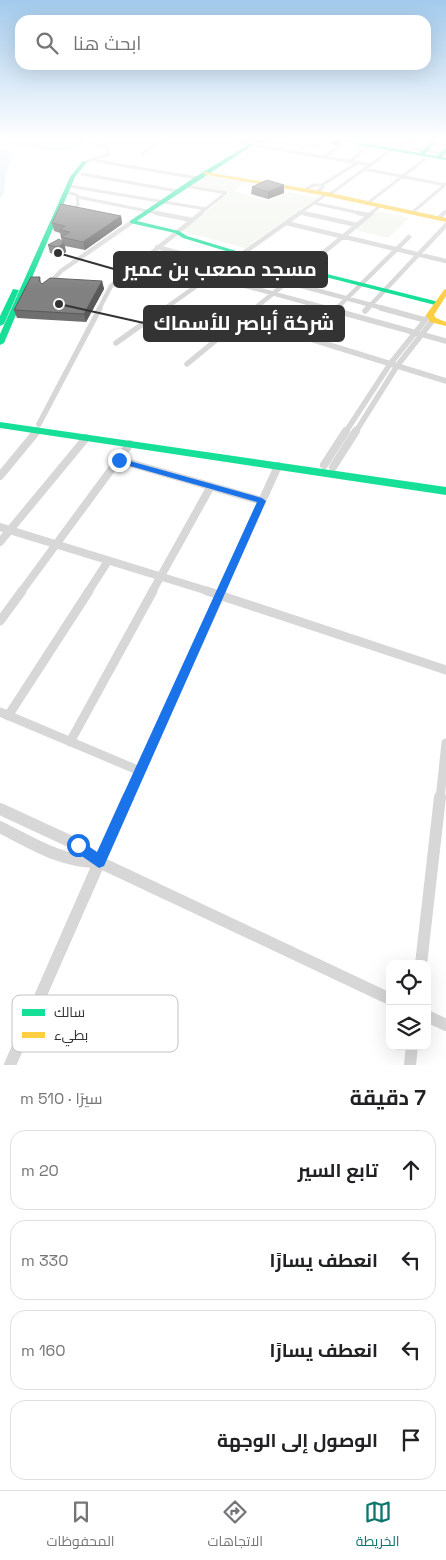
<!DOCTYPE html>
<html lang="ar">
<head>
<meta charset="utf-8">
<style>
	body { margin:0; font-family:"Space Grotesk",Cairo,sans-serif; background:#f6f6f6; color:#202124; direction:rtl }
	.controls { position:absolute; right:15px; bottom:15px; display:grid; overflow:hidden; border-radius:10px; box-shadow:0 5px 20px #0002 }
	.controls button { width:45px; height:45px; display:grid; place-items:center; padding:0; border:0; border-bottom:1px solid #e0e0e0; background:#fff; color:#202124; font:25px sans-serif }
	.stop { position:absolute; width:15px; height:15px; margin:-11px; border:4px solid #1a73e8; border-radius:50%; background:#fff }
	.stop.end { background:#1a73e8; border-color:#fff; box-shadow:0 1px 5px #0008 }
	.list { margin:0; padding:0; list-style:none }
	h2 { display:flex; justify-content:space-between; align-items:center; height:65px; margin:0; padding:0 20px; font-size:21px }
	h2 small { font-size:16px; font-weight:400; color:#757577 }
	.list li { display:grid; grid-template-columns:32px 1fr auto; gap:15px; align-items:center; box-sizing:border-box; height:80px; margin:0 10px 10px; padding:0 10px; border:1px solid #e0e0e0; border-radius:15px }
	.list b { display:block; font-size:19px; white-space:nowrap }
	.list em { font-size:16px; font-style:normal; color:#757577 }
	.icon { flex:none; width:28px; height:28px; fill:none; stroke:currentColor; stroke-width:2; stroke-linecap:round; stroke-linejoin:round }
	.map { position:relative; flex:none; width:446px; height:1065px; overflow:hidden; direction:ltr }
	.search { position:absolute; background:#fff; box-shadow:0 5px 20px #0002; left:15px; right:15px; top:15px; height:55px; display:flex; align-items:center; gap:12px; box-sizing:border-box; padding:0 18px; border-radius:15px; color:#757577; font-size:19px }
	.sheet { height:425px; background:#fff }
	nav { display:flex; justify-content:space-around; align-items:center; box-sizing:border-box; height:70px; border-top:1px solid #e0e0e0; background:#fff; font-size:14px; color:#757577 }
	nav a { display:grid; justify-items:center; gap:2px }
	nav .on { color:#0f766e }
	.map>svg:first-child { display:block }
	.green { fill:#f1f5ed }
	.water { fill:#ddebf3 }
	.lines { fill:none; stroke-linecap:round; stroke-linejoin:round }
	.street-far5 { stroke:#d7d7d7; stroke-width:3 }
	.street-far4 { stroke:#d7d7d7; stroke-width:4.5 }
	.street-far3 { stroke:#d7d7d7; stroke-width:5.5 }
	.street-far2 { stroke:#d7d7d7; stroke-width:8 }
	.street-far1 { stroke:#d7d7d7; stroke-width:9 }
	.street { stroke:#d7d7d7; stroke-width:12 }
	.fast { fill:#16e098; fill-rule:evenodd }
	.slow { fill:#ffcf43; fill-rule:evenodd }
	.wall { fill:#6f6f6f }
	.shaded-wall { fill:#5a5a5a }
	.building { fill:#818181; stroke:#5a5a5a }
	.route { fill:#1a73e8 }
	.key { fill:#fff; stroke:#c2c2c2; stroke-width:1 }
	.key-label { font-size:14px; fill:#333 }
	.leader { fill:none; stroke:#333; stroke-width:2 }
	.callout-dot { fill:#333; stroke:#fff; stroke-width:2 }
	.callout { fill:#333; stroke:#333; stroke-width:2 }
	.callout-label { font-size:20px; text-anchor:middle; font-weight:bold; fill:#fff }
</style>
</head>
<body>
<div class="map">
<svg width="446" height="1065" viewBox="0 0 446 1065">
	<rect width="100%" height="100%" fill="#fff"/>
	<path class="green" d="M297 140H335L331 144 323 143 315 146 324 148 322 149 293 147Z
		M207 175 247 181 234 191C258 198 266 206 289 192L317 198 245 248 182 231 230 193 188 186Z
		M378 211 409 218 388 238 355 230Z"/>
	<path class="water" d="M0 140H87C83 143 79 146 74 148 59 155 15 147 0 140Z
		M0 149 13 151 5 177 4 193 0 199Z"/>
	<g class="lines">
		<path class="street-far5" d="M288 140H293
			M422 141 446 145
			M251 145 371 165
			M412 148 446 154
			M142 154 161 140
			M324 157 348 141
			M97 161 197 178
			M85 162 109 154 107 151 109 148 99 146 103 140
			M349 162 368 146
			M364 169 446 185
			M82 174 177 191
			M69 186 206 209
			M185 186 226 193
			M306 189 314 185H322
			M318 191 323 187 322 185 357 163
			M66 192 77 195 78 205 73 210
			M330 194 391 150 414 140
			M78 197 162 214
			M369 202 424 160
			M314 203 364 214
			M414 211 446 184
			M300 212 308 214
			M199 214 226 193
			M298 214 328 193
			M370 214 380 206
			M443 214 446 211"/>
		<path class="street-far4" d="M156 213 192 220
			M303 213 357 225
			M358 213 369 215
			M440 217 444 213
			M286 223 446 261
			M157 247 386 309
			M143 258 330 309
			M48 285 61 271 132 222
			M99 309 111 286 201 213
			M164 309 300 213
			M254 309 372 213
			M336 309 409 237
			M367 309 446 225"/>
		<path class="street-far3" d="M326 308 446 341
			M381 308 425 320
			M334 311 337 308
			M365 311 368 308
			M233 315 446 381
			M116 343 165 308
			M187 364 255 308
			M39 424 100 308
			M36 433 37 431
			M345 433 390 364 427 318
			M355 433 397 366 433 320"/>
		<path class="street-far2" d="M119 460 262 501
			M324 465 346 431
			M333 467 356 431
			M0 476 37 431
			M0 527 211 592
			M0 542 86 438
			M21 592 130 444
			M88 592 108 561
			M152 592 211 486
			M221 592 278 466"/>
		<path class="street-far1" d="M207 591 446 670
			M0 621 22 591
			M0 712 140 771
			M8 716 89 591
			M70 742 153 591
			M128 799 222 591
			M440 799 446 743"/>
		<path class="street" d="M0 809 78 845 99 862 390 999
			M0 827C32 843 62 863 99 862
			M421 964 440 797
			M427 1016 446 1025
			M10 1065 128 797
			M410 1065 412 1046"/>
		<path class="fast" d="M237 140H242L253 145 137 221 179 231 187 236 243 253 439 302V306L239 255 183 238 175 233 130 223V221L195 177 248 145Z
			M343 140 420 153 434 140H438L425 154 437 156 446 148V152L442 157 446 158V160L358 145Z
			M83 161 87 162 75 177 4 343 0 345V334L70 177Z
			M13 289 19 290 4 324 0 326V316Z
			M0 422 446 487V495L0 428Z"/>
		<path class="slow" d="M205 172 326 192 446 218V222L326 196 203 174Z
			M446 289V296L434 315 436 318 446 322V326L430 322 426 315 444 290Z"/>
	</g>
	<path class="wall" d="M247 140H266V141L258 143Z
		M332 140H342V141L336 145 331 144Z
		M284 185V193L268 199 251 194 252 187Z
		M121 216 122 224 85 250 65 246 66 252 60 256 50 253 48 245 62 242 60 233 54 231 52 223Z
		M226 262 239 275 233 278 220 275V266Z
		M40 277 41 283 42 284 102 281 104 289 86 322 17 318 14 310Z"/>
	<path class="shaded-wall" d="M259 140H266V141L258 143Z
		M337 140H342V141L336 145Z
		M284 185V193L268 199V192Z
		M121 216 122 224 85 250 83 242Z
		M64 243 66 252 60 256 58 247Z
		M239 266V275L233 278 234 270Z
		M102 281 104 289 86 322 84 314Z"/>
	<path class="building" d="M267 180 284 185 268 192 252 187Z
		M61 204 121 216 83 242 61 237 70 232 60 230 65 226 52 223Z
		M59 239 64 243 58 247 48 245Z
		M31 277H40L39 281 42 284 50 278 102 281 84 314 14 310Z"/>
	<linearGradient id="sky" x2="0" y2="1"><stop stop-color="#a3caec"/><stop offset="0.48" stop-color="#fff"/><stop offset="1" stop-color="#fff" stop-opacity="0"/></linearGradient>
	<rect width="446" height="289" fill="url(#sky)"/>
	<path class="route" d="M119 458 262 498 266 501 104 866 99 868 73 850 72 845 73 841 78 839 97 852 257 502 116 462V459Z"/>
	<rect x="12" y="995" width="166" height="57" rx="8" class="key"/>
	<rect x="22" y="1009" width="23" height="7" fill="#16e098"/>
	<rect x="22" y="1032" width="23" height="6" fill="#ffcf43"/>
	<g class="key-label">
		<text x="54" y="1017">سالك</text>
		<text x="54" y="1040">بطيء</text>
	</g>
	<path class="leader" d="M58 253L114 269M59 304L144 323"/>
	<g class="callout-dot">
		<circle cx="58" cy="253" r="5"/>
		<circle cx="59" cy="304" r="5"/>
	</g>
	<g class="callout">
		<rect x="114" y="252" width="213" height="35" rx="5"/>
		<rect x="144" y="306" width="200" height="35" rx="5"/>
	</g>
	<g class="callout-label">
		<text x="220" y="276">مسجد مصعب بن عمير</text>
		<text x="244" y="330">شركة أباصر للأسماك</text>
	</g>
</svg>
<div class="controls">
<button><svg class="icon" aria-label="locate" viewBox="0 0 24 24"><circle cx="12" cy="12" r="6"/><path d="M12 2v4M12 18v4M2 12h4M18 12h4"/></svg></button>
<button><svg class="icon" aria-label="layers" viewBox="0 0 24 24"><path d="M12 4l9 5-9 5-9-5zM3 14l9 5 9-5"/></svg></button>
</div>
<div class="stop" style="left:78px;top:845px"></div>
<div class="stop end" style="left:119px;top:460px"></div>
<div class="search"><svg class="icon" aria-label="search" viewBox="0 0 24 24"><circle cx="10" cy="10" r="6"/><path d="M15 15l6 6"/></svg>ابحث هنا</div>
</div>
<section class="sheet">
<h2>7 دقيقة<small>سيرًا · 510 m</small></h2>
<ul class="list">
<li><svg class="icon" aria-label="ahead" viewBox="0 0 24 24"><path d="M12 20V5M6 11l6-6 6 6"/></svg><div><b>تابع السير</b></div><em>20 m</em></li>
<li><svg class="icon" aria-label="left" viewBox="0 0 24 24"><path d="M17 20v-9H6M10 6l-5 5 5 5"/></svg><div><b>انعطف يسارًا</b></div><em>330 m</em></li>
<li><svg class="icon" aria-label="left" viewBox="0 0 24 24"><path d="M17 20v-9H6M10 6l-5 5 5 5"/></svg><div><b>انعطف يسارًا</b></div><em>160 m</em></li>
<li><svg class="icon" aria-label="arrive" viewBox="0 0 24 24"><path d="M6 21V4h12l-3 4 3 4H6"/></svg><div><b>الوصول إلى الوجهة</b></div></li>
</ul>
</section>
<nav>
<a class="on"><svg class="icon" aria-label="map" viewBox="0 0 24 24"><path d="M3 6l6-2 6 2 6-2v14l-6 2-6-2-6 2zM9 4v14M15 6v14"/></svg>الخريطة</a>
<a><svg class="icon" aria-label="directions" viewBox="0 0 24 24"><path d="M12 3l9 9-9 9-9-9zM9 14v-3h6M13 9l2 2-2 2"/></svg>الاتجاهات</a>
<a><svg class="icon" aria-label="saved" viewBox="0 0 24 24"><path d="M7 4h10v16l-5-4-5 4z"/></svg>المحفوظات</a>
</nav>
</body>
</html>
